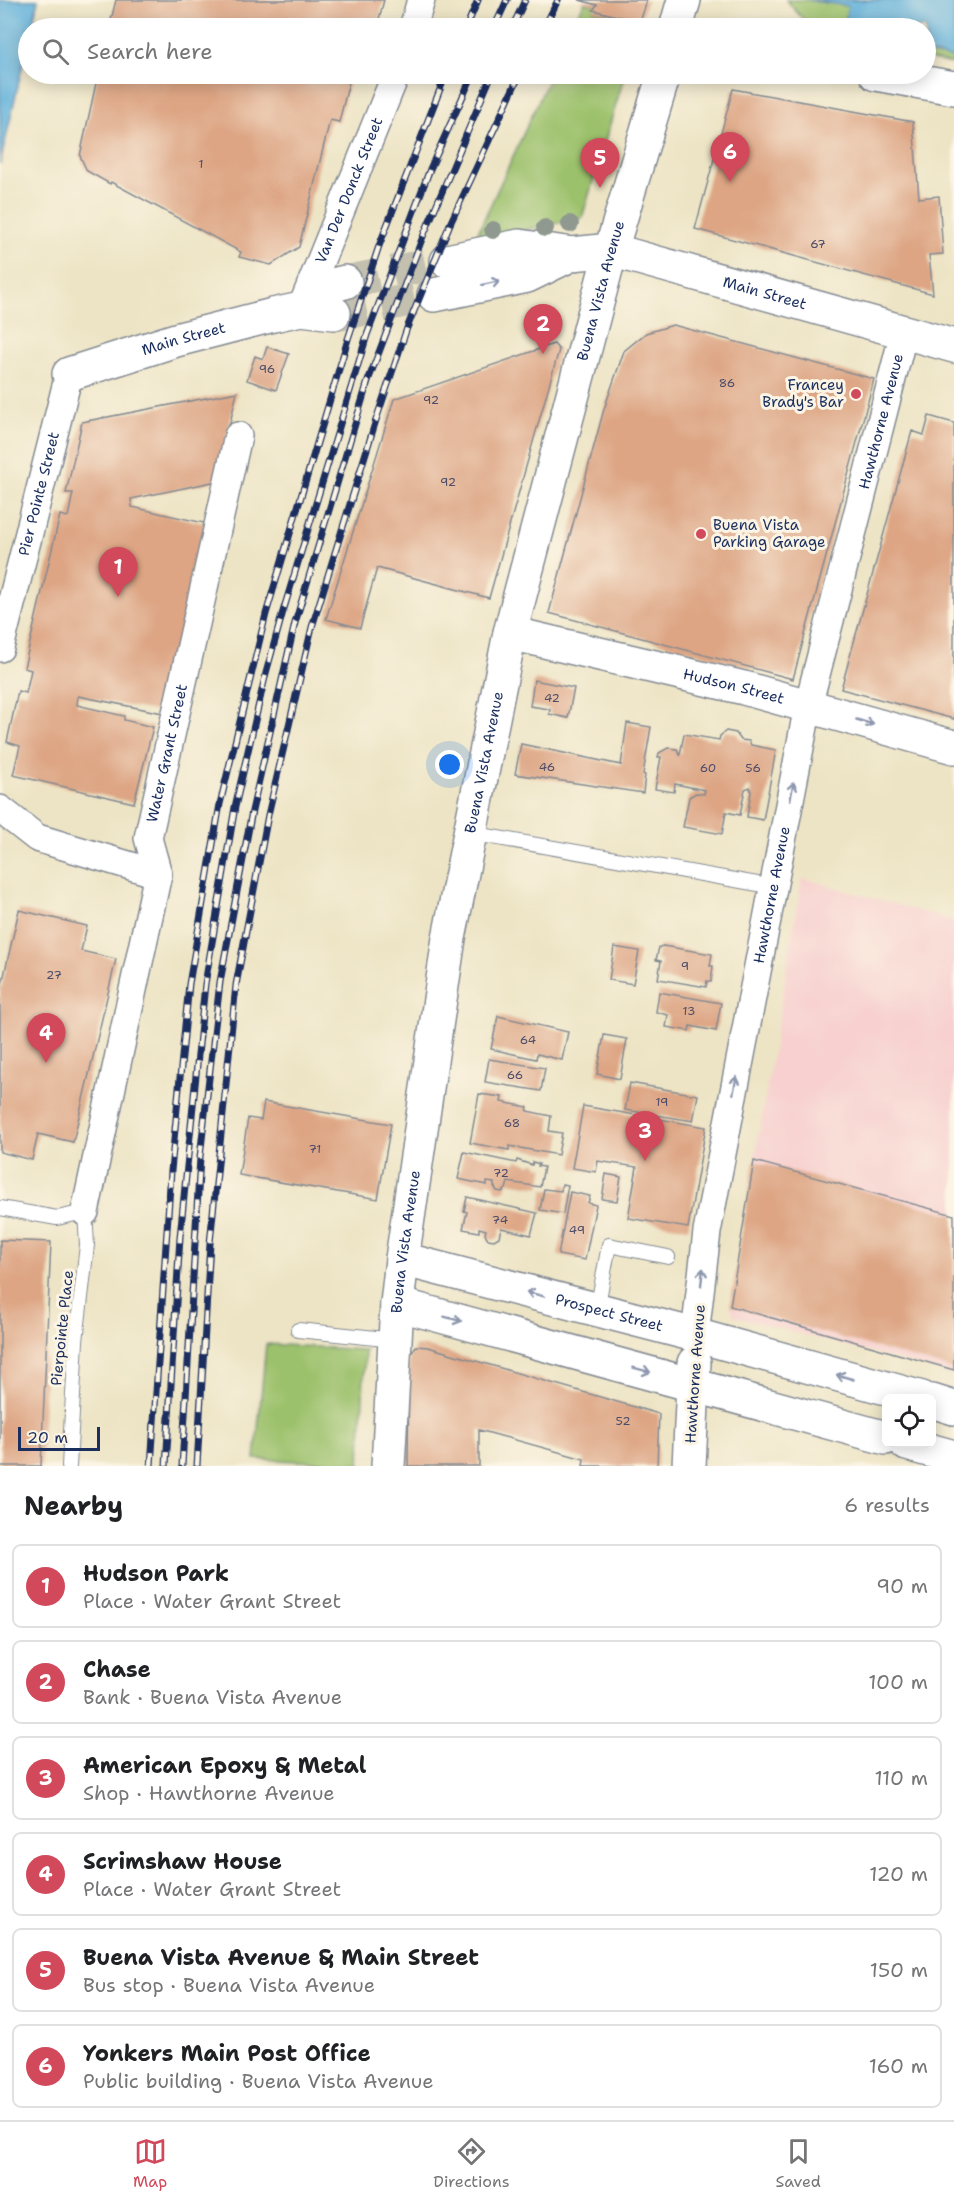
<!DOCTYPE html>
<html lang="en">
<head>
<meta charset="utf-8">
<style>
	body { margin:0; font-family:"Shantell Sans",sans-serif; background:#f2f2f2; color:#202124 }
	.controls { position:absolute; right:18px; bottom:18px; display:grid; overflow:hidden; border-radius:9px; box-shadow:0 3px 15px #0003 }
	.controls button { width:54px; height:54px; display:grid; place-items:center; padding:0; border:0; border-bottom:2px solid #e0e0e0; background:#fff; color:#202124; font:30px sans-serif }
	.scale { position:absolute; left:18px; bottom:15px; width:82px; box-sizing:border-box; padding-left:6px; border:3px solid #1b2f5e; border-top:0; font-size:16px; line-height:21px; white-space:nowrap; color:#1b2f5e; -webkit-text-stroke:4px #fcf5e5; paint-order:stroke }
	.you { position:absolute; left:450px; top:765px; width:21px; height:21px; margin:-15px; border:4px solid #fff; border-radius:50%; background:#1a73e8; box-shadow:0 0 0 9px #1a73e833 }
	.badge { display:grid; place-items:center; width:39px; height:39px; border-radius:50%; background:#d1495b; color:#fff; font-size:20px; font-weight:700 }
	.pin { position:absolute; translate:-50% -50px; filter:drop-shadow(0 2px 3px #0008) }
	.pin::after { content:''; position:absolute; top:32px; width:21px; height:18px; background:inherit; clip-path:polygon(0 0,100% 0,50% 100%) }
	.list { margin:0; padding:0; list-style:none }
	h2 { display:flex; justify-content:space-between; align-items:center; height:78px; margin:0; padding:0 24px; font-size:26px }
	h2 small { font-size:20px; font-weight:400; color:#757577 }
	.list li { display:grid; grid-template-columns:39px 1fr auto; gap:18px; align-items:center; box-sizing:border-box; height:84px; margin:0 12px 12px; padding:0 12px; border:2px solid #e0e0e0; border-radius:9px }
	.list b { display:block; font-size:22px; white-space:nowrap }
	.list p { margin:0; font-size:20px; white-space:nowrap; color:#757577 }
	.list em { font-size:20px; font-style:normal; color:#757577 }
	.icon { flex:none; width:33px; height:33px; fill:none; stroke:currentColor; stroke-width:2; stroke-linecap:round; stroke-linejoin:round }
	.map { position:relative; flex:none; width:954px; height:1466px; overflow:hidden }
	.search { position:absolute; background:#fff; box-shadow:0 3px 15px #0003; left:18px; right:18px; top:18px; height:66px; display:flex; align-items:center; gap:15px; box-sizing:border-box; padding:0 21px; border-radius:33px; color:#757577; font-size:22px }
	.sheet { height:654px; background:#fff }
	nav { display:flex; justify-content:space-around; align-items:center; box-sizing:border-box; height:84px; border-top:2px solid #e0e0e0; background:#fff; font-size:16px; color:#757577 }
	nav a { display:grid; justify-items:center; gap:3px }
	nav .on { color:#d1495b }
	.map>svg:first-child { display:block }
	.built { fill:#f7d0cf }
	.green { fill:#9cc16c; stroke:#5c7865; stroke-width:1.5 }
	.water { fill:#61b1db; stroke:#3e709c; stroke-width:1.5 }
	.building { fill:#dda584 }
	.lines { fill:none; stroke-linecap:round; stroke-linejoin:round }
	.secondary-tunnel { stroke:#c3c0b0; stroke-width:33; stroke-dasharray:33 16; stroke-linecap:butt }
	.lane-casing { stroke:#848a92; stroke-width:16 }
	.street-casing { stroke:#848a92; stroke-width:30 }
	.secondary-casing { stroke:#848a92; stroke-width:36 }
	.lane { stroke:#fff; stroke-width:14 }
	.street { stroke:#fff; stroke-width:27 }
	.secondary { stroke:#fff; stroke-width:33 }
	.rail-casing { stroke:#1b2f5e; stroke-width:7 }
	.rail { stroke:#fcf5e5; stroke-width:4.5; stroke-dasharray:14; stroke-linecap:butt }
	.tree { fill:#8f998f }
	.oneway { stroke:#8d97ae }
	.poi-dot { fill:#d1495b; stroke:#fcf5e5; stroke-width:2 }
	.labels { text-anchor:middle; stroke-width:6; stroke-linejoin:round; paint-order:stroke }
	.number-label { font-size:12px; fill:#4c4c68 }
	.street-label { font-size:15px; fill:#1b2f5e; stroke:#fcf5e5 }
	.poi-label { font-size:15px; fill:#1b2f5e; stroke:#fcf5e5; text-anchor:end }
</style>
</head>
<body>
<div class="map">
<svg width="954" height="1466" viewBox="0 0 954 1466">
	<rect width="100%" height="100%" fill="#fcf5e5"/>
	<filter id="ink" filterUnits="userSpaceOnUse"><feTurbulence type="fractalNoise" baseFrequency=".0167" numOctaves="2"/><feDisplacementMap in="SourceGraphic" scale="12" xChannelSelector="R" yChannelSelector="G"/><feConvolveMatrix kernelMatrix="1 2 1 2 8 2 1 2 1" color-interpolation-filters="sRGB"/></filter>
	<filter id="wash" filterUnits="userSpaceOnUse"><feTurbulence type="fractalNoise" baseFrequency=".008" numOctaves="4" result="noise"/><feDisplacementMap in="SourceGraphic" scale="24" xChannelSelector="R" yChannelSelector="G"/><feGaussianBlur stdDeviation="1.35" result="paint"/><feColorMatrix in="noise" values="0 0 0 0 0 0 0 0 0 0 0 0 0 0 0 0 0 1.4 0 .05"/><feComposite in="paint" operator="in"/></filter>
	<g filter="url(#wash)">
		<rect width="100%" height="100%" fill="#ede4c5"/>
		<path class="built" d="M802 878 954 921V1375L734 1316 730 1306Z"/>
		<path class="green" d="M786 0H954V64L926 59V28H817L803 19Z
			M584 3 597 5 594 11 640 22 638 28H572Z
			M551 74H625L582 218 474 241Z
			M266 1344 365 1350 360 1464 255 1459Z"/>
		<path class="water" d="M0 0H38L32 28H28V42L0 164Z
			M807 0H954V58L926 53V28H844L848 6Z"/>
		<g id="blocks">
			<path class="building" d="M116 0H384L378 23H376L374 28H109Z
				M579 0H647L640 22 593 10 597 5Z
				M98 74H351L339 122 330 120 299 247 271 265 239 257 241 252 111 182 110 184 87 171 80 156Z
				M733 89 913 122 919 198 939 196 943 254 929 255 933 294 695 229Z
				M673 325 874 379 793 679 549 613 604 409 624 351 646 333Z
				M554 344 559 350 489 598 377 568 360 628 326 619 394 399Z
				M267 347 289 354 276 390 247 380 255 356 263 359Z
				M237 392 217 481 131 499 132 507 213 525 168 714 78 696 77 705 124 716V720L153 727 134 803 13 775 20 746 7 742 18 691 26 693 31 670 24 668 60 515 68 517 73 493H66L82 422Z
				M929 416 954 423V719L841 689 912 431 924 435Z
				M534 680 574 688 568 718 549 714 550 709 530 706Z
				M627 723 651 727 643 774 645 775 643 793 515 774 521 744 621 765Z
				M726 731 736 733 741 740 749 741 751 745 776 750 763 820 747 817 751 792 750 787 745 789 740 815 726 812 722 834 683 827 689 797 696 793 704 794 705 790 675 784 674 792 655 789 661 757H658L659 753 668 748 677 749 680 755 684 734 719 740 720 736Z
				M19 910 87 926 81 951 116 959 73 1142 38 1134 32 1160 0 1152V993Z
				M663 946 712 954 710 966H713L711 982 707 981 706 987 658 979 661 961 656 960 659 947Z
				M614 947 639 951 633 984 609 980Z
				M659 992 721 1003 716 1031 690 1026 689 1031 666 1027 668 1015 656 1012Z
				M498 1016 568 1032 562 1060 537 1054 536 1059 491 1049Z
				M604 1035 627 1039 620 1079 597 1074Z
				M489 1059 545 1068 541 1091 485 1082Z
				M630 1083 698 1095 693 1121 625 1110Z
				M479 1094 502 1097 501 1102 528 1107 527 1111 551 1116 549 1131 562 1133 558 1155 509 1146V1150L470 1143Z
				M264 1102 391 1124 378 1199 239 1175 248 1118 261 1120Z
				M583 1106 706 1127 688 1228 628 1218 637 1167 598 1161 596 1172 572 1168Z
				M464 1152 516 1163 517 1160 532 1165 533 1162 539 1164 538 1166 544 1167 540 1187 508 1182 506 1189 502 1192 497 1191 494 1186V1183L487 1182V1185L458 1179Z
				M754 1161 954 1215V1370L730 1306Z
				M606 1174 621 1177 617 1201 602 1199Z
				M562 1184 568 1185 563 1214 540 1210 544 1189 561 1191Z
				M570 1192 590 1196 588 1203 596 1205 585 1260 558 1255Z
				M467 1197 537 1213 531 1235 501 1228 499 1237 494 1240 488 1239 485 1234 486 1230 479 1228V1232L463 1229 467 1212 464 1211Z
				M0 1240 51 1242 41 1466H0Z
				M416 1346 428 1347 659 1414 657 1466H583L584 1459 479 1430V1466H408L409 1357Z"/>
		</g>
	</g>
	<g filter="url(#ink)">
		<use href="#blocks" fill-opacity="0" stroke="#848a92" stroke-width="1.5"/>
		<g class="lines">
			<path class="secondary-tunnel" d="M345 282 447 261
				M334 313 341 314 434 295"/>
			<g class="lane-casing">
				<path id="lane" d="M470 833 774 887
					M0 1208 57 1218 85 1212 87 1245 76 1341 69 1466
					M597 1310 609 1245 668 1257
					M298 1330 395 1340"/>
			</g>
			<g class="street-casing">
				<g id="street">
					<path d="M413 28 421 0"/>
					<path id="s1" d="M301 309 396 74"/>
					<path id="s2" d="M0 648 69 374"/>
					<path d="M0 809 37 838 158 874"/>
					<path id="s3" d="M85 1212 158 874 148 838 238 436"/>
					<path id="s4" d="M695 1335 707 1232 808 706 904 332"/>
				</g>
			</g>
			<g class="secondary-casing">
				<g id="secondary">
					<path d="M676 28 684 0"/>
					<path d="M876 74 954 88"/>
					<path id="s5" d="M447 261 519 246 572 254 611 250 954 346"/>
					<path d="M434 295 527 276 572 254"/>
					<path d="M301 309 337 284 345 282"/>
					<path id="s6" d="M69 374 176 340 273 315 301 309 334 313"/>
					<path id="s7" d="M510 633 744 688 954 747"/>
					<path id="s8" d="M402 1259 695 1335 922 1398"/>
					<path d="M397 1304 886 1438"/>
					<path d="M932 1401 954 1408"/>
					<path d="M907 1444 954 1457"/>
					<path id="s9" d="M388 1466 397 1304 402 1259 449 938 510 633 611 250 664 74"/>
					<path d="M689 1466 694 1363"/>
				</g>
			</g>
			<use href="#lane" class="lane"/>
			<use href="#street" class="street"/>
			<use href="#secondary" class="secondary"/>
			<g class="rail-casing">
				<path id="rail" d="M466 28 478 0
					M494 28 507 0
					M512 28 525 0
					M544 28 558 0
					M151 1466 171 1171 189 984 220 804 266 614 348 339 379 246 446 74
					M166 1466 180 1237 205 984 235 807 266 673 282 615 367 335 430 169 473 74
					M182 1466 200 1157 220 982 252 811 295 623 368 381 422 239 492 74
					M197 1466 210 1243 236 985 268 815 312 627 376 420 407 328 450 224 520 74"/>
			</g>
			<use href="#rail" class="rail"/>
		</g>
		<g class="tree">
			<circle cx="570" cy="224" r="9"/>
			<circle cx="545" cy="228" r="9"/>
			<circle cx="493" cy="230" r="9"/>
		</g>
		<defs><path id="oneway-shaft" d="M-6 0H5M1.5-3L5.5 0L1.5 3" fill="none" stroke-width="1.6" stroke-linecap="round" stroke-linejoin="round" transform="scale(1.5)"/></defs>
		<g class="oneway">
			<use href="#oneway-shaft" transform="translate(491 283) rotate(-12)"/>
			<use href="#oneway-shaft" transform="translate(865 722) rotate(16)"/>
			<use href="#oneway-shaft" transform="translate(792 791) rotate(-79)"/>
			<use href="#oneway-shaft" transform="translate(735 1085) rotate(-79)"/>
			<use href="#oneway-shaft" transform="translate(702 1277) rotate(-83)"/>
			<use href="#oneway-shaft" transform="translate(535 1294) rotate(-165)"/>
			<use href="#oneway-shaft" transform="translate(453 1319) rotate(15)"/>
			<use href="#oneway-shaft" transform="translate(642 1370) rotate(15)"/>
			<use href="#oneway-shaft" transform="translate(845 1377) rotate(-164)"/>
		</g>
	</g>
	<g class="poi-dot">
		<circle cx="856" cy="394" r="6"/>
		<circle cx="701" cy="534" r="6"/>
	</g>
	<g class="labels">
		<g class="number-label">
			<text x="201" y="168">1</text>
			<text x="818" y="248">67</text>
			<text x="267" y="373">96</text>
			<text x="727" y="387">86</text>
			<text x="431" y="404">92</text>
			<text x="448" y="486">92</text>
			<text x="552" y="702">42</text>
			<text x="547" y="771">46</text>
			<text x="708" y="772">60</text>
			<text x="753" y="772">56</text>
			<text x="685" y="970">9</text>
			<text x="54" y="979">27</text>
			<text x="689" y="1015">13</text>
			<text x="528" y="1044">64</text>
			<text x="515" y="1079">66</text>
			<text x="662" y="1106">19</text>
			<text x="512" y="1127">68</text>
			<text x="315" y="1153">71</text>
			<text x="501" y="1177">72</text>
			<text x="500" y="1224">74</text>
			<text x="577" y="1234">49</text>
			<text x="623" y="1425">52</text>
		</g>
		<g class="street-label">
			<text dy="5" stroke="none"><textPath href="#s1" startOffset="128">Van Der Donck Street</textPath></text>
			<text dy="5" stroke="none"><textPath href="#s9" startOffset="1197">Buena Vista Avenue</textPath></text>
			<text dy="5" stroke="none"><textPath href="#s5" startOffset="326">Main Street</textPath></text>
			<text dy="5" stroke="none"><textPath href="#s6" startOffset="120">Main Street</textPath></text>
			<text dy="5" stroke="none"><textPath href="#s4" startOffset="933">Hawthorne Avenue</textPath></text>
			<text dy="5" stroke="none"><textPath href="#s2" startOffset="159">Pier Pointe Street</textPath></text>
			<text dy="5" stroke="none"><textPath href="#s7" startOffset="230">Hudson Street</textPath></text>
			<text dy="5" stroke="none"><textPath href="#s3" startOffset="470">Water Grant Street</textPath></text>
			<text dy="5" stroke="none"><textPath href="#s9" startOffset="711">Buena Vista Avenue</textPath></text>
			<text dy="5" stroke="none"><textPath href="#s4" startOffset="447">Hawthorne Avenue</textPath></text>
			<text dy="5" stroke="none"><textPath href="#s9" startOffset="225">Buena Vista Avenue</textPath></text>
			<text dy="5" stroke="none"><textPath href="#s8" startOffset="214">Prospect Street</textPath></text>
			<text transform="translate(62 1328) rotate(-84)" y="5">Pierpointe Place</text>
			<text transform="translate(695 1374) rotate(-86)" y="5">Hawthorne Avenue</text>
		</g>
		<g class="poi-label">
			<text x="844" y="390">Francey<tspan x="844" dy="17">Brady's Bar</tspan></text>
			<text x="713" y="530" text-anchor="start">Buena Vista<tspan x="713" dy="17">Parking Garage</tspan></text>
		</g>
	</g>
</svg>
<div class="controls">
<button><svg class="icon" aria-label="locate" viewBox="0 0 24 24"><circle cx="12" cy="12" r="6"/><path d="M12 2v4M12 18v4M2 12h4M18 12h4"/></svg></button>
</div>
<div class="scale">20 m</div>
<div class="you"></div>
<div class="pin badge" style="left:118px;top:597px">1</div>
<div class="pin badge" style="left:543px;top:354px">2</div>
<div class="pin badge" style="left:645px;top:1161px">3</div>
<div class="pin badge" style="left:46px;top:1063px">4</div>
<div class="pin badge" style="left:600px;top:188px">5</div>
<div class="pin badge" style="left:730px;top:182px">6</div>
<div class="search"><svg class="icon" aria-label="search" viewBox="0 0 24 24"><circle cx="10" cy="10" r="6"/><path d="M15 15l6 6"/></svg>Search here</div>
</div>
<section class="sheet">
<h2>Nearby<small>6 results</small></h2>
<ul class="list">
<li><span class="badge">1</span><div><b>Hudson Park</b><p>Place · Water Grant Street</p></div><em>90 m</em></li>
<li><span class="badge">2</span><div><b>Chase</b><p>Bank · Buena Vista Avenue</p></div><em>100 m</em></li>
<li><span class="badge">3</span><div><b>American Epoxy &amp; Metal</b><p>Shop · Hawthorne Avenue</p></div><em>110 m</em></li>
<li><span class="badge">4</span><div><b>Scrimshaw House</b><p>Place · Water Grant Street</p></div><em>120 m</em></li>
<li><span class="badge">5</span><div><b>Buena Vista Avenue &amp; Main Street</b><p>Bus stop · Buena Vista Avenue</p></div><em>150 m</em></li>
<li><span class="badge">6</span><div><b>Yonkers Main Post Office</b><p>Public building · Buena Vista Avenue</p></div><em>160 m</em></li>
</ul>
</section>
<nav>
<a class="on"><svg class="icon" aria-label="map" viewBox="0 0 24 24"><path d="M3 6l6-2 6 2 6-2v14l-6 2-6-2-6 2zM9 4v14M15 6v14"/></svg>Map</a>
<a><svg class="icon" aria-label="directions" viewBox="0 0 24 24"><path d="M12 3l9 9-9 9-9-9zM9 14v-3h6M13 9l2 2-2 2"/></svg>Directions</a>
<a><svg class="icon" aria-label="saved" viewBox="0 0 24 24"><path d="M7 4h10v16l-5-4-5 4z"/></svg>Saved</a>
</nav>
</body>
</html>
